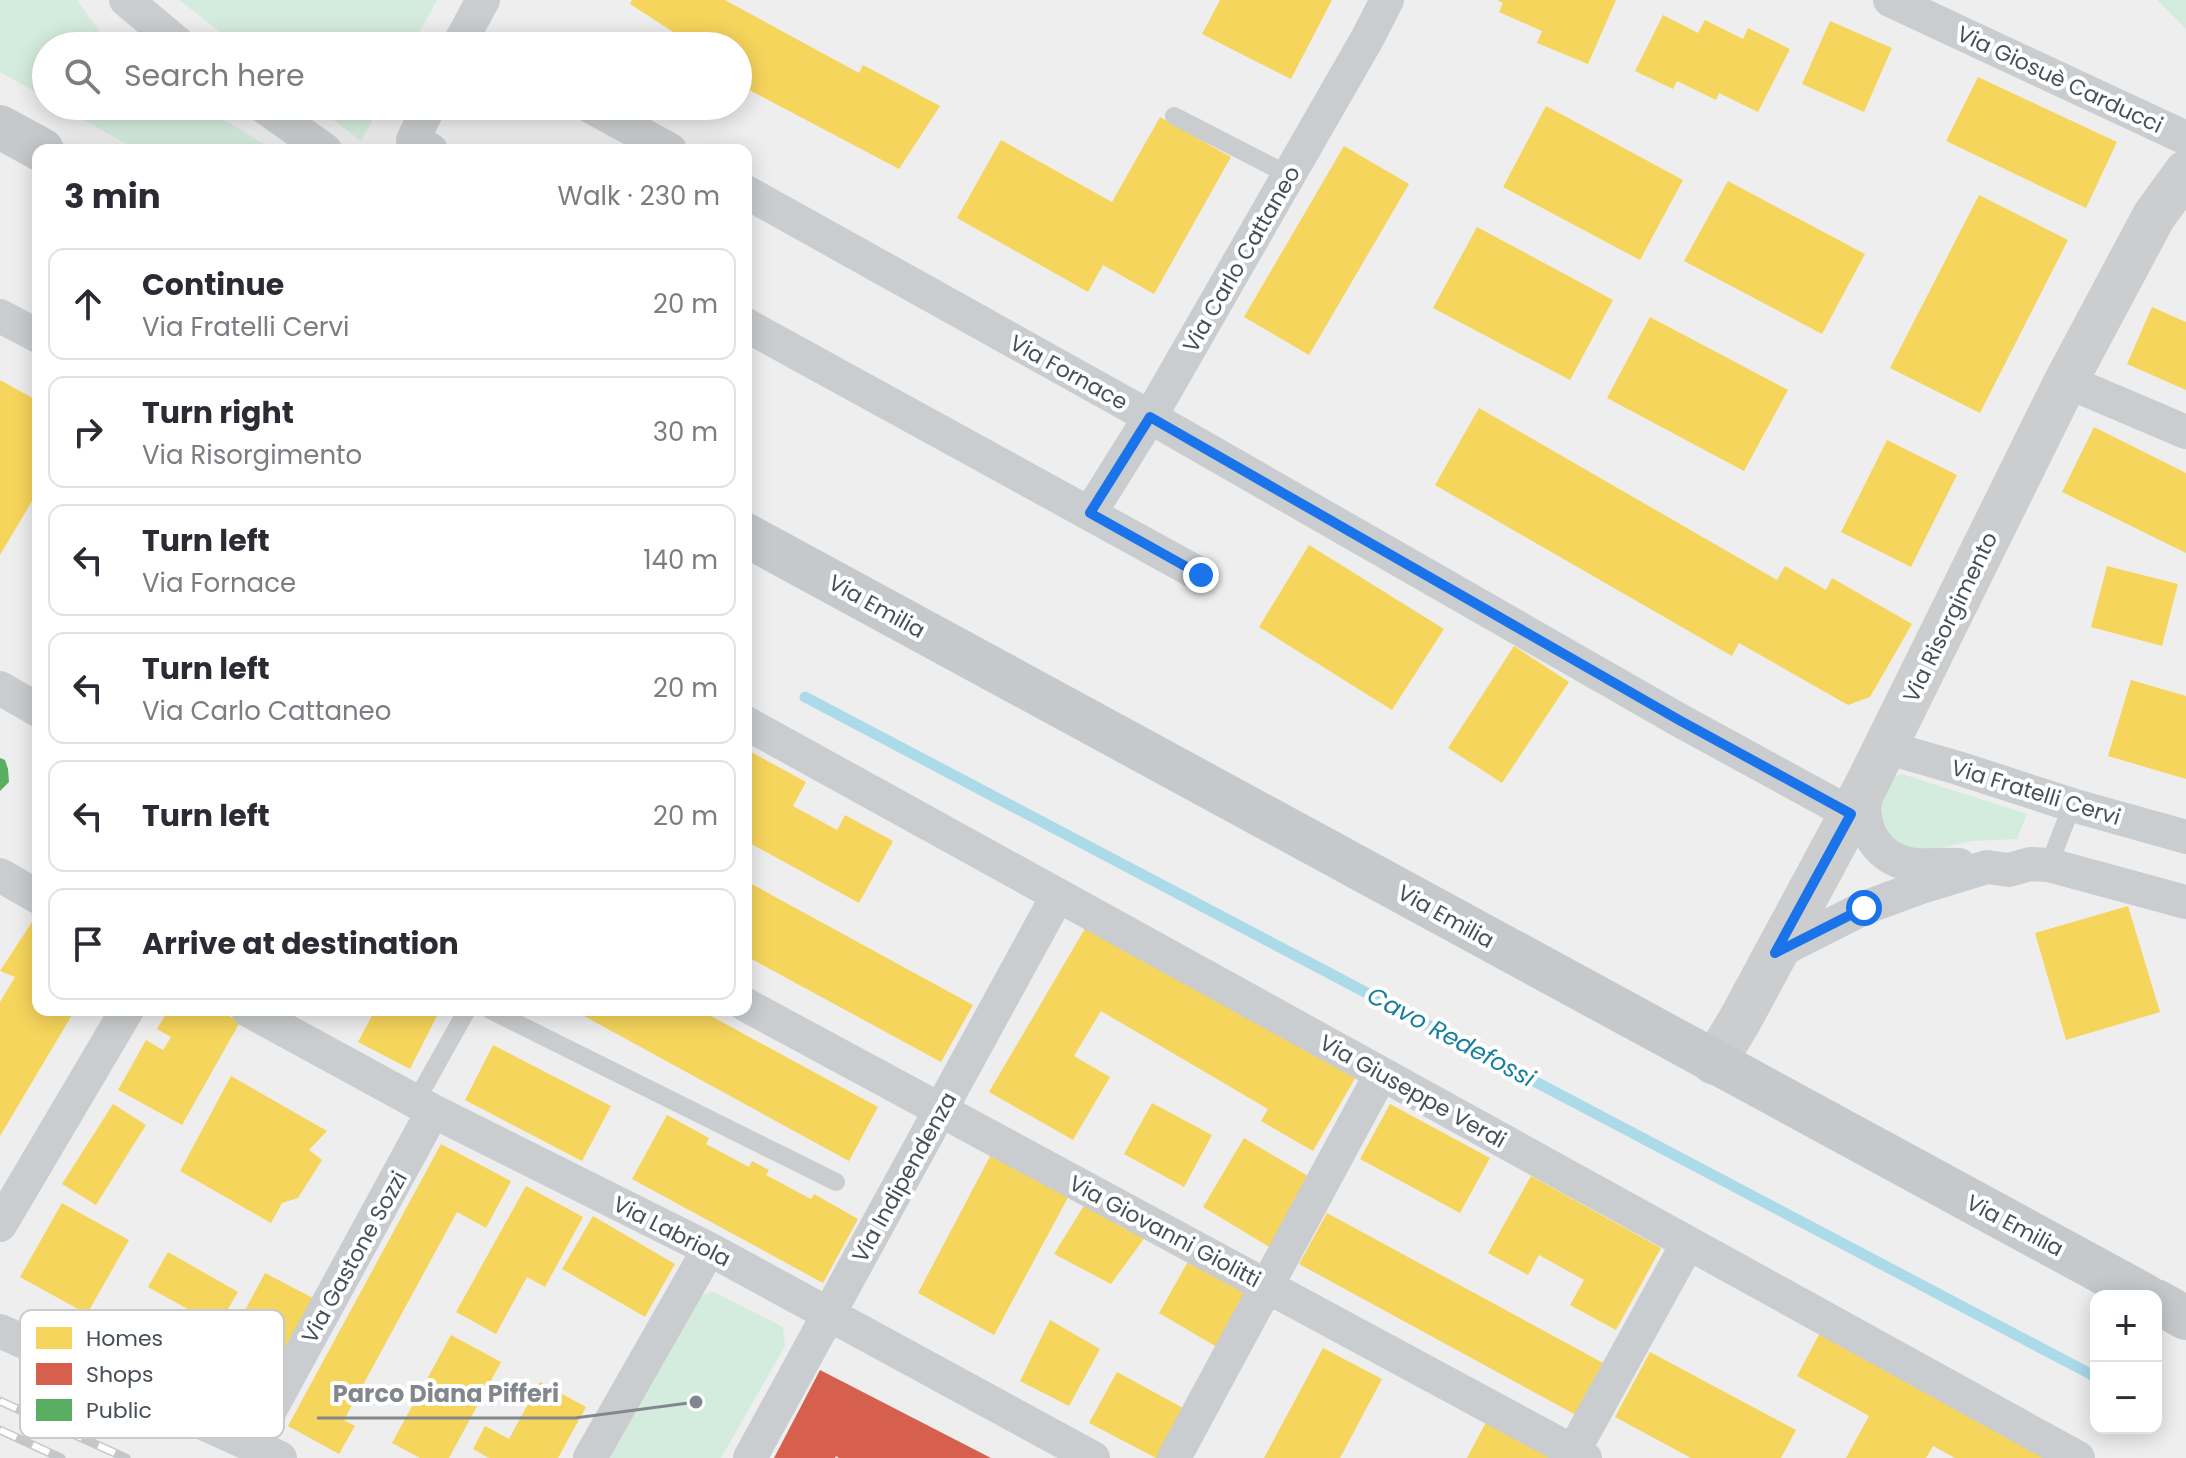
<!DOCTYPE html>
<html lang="en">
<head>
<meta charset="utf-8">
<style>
	body { margin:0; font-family:Poppins,sans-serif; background:#f7f7f7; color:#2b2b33 }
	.controls { position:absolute; right:24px; bottom:24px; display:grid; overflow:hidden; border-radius:16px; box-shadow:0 4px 20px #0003 }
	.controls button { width:72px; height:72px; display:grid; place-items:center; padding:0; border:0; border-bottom:2px solid #e1e1e2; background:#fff; color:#2b2b33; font:40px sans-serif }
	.stop { position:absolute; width:24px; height:24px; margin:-18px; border:6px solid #1a73e8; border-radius:50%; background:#fff }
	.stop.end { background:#1a73e8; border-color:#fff; box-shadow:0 2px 8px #0008 }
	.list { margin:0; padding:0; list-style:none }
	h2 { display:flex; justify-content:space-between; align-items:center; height:104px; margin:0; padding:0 32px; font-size:34px }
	h2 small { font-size:26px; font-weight:400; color:#7c7c81 }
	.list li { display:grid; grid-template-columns:52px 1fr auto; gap:24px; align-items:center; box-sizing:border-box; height:112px; margin:0 16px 16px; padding:0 16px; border:2px solid #e1e1e2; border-radius:16px }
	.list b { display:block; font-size:30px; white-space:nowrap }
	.list p { margin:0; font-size:26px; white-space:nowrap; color:#7c7c81 }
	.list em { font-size:26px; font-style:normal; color:#7c7c81 }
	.icon { flex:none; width:44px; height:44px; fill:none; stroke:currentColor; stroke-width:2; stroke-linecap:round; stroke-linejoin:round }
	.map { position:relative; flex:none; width:2186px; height:1458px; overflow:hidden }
	.search { position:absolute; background:#fff; box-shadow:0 4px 20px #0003; left:32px; top:32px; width:720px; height:88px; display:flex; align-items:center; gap:20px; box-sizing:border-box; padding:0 28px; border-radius:44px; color:#7c7c81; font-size:30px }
	.panel { position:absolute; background:#fff; box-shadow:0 4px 20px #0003; left:32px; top:144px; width:720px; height:872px; border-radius:16px }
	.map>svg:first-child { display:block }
	.green { fill:#d4ecde }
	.homes { fill:#f6d55c }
	.shops { fill:#d6604d }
	.public { fill:#5aae61 }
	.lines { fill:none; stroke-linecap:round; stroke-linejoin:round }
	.stream { stroke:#abdae8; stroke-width:11 }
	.lane { stroke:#cacdcf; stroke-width:18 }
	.street { stroke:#cacdcf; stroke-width:34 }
	.secondary { stroke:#cbcdcf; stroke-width:44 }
	.primary { stroke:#c5c9cc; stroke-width:44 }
	.rail-casing { stroke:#c4c6c8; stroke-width:9 }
	.rail { stroke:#fff; stroke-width:6; stroke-dasharray:18; stroke-linecap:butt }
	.route { stroke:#1a73e8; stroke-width:10 }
	.labels { text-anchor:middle; stroke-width:8; stroke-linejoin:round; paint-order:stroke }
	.street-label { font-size:22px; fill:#475059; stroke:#fff }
	.water-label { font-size:24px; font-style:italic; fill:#167f9c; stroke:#fff }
	.key { fill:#fff; stroke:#c8cacd; stroke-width:2 }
	.key-label { font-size:22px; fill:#475059 }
	.leader { fill:none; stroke:#82878d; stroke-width:3 }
	.callout-dot { fill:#82878d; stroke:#fff; stroke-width:3 }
	.callout-label { font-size:24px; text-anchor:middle; font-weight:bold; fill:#82878d; stroke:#fff; stroke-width:8; stroke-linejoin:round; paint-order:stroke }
</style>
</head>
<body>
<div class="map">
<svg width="2186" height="1458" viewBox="0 0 2186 1458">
	<rect width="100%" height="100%" fill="#efeeee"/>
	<path class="green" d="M0 0H77L110 46H46V98L0 72Z
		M179 0H437L412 46H238Z
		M2157 0H2186V29Z
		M59 106H181L226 121 274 150H137Z
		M315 106H380L361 141Z
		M1902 774 2027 814 2017 839 1973 841 1917 853 1885 841 1876 793 1883 782Z
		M714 1292 783 1327 785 1346 721 1458H608L697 1296Z"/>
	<path class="homes" d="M632 0H725L859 73 863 65 940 106 899 169 738 84V46H678L681 37 630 4Z
		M1220 0H1332L1291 79 1202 34Z
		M1497 0H1616L1588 64 1537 43 1542 31 1499 12 1503 3Z
		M1663 15 1698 33 1705 20 1743 39 1748 28 1790 49 1758 112 1719 93 1716 100 1677 81 1673 89 1635 71Z
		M1830 21 1892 48 1864 112 1802 84Z
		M1978 77 2117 142 2086 208 1946 141Z
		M1546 106 1683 180 1640 260 1503 187Z
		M1160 117 1231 157 1154 294 1103 265 1088 292 957 218 1001 140 1112 202Z
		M1344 146 1409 184 1309 355 1244 317Z
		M1728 181 1865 254 1822 334 1684 261Z
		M1979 195 2068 240 1980 413 1890 368Z
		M1477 227 1613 300 1570 380 1433 308Z
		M2152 307 2186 322V390L2127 364Z
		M1650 317 1788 390 1744 471 1607 398Z
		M0 380 38 401V491L0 555Z
		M1479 408 1777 580 1785 566 1826 590 1832 578 1912 624 1870 697 1848 705 1739 643 1732 656 1435 485Z
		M2094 427 2186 473V553L2062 492Z
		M1887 440 1957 475 1911 567 1841 532Z
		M1309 545 1444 629 1392 710 1259 627Z
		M2107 566 2178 584 2162 646 2091 627Z
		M1514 646 1569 682 1502 783 1448 748Z
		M2131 680 2186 696V779L2108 756Z
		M751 752 806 782 793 806 837 830 845 815 893 841 859 903 746 841V762Z
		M746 881 973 1005 941 1062 746 956Z
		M2128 906 2160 1012 2066 1040 2035 933Z
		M1090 920 1357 1075 1313 1151 1261 1121 1268 1109 1101 1011 1074 1056 1110 1077 1073 1140 989 1092Z
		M32 922 38 926V1010H75L0 1136V1002L15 977 0 971Z
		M168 1010H218L240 1022 182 1125 118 1090 146 1040 163 1050 171 1037 157 1029Z
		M375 1010H440L410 1069 358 1042Z
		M573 1010H700L878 1107 849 1161Z
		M493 1045 611 1106 582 1161 465 1100Z
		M231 1076 327 1131 309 1150 322 1160 298 1198 282 1203 271 1223 180 1171Z
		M1152 1103 1212 1135 1184 1187 1124 1154Z
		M113 1104 146 1125 96 1205 62 1184Z
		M1390 1104 1490 1158 1460 1213 1360 1159Z
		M667 1115 709 1138 706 1144 749 1167 752 1161 769 1170 766 1175 811 1199 814 1194 858 1219 823 1283 632 1179Z
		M1244 1138 1313 1179 1271 1248 1203 1207Z
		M441 1144 511 1181 486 1228 457 1212 344 1420 355 1426 339 1454 288 1426Z
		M994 1149 1072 1190 994 1335 918 1293Z
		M1531 1176 1661 1248 1616 1330 1570 1305 1584 1280 1539 1255 1528 1275 1488 1253Z
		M526 1186 583 1217 545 1287 527 1277 496 1334 456 1312Z
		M1088 1199 1154 1225 1111 1284 1054 1254Z
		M62 1203 129 1240 87 1314 20 1277Z
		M1327 1213 1605 1364 1576 1415 1299 1264Z
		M593 1216 675 1264 645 1317 562 1269Z
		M1194 1251 1262 1287 1227 1353 1159 1313Z
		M168 1252 238 1292 218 1326 148 1287Z
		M265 1273 313 1298 262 1391 215 1366Z
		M1050 1320 1100 1349 1069 1406 1020 1381Z
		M1823 1327 2062 1458H1955L1933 1446 1926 1458H1846L1869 1416 1797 1376Z
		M451 1335 501 1362 449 1458H420L392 1443Z
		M1323 1348 1382 1379 1340 1458H1264Z
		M1650 1352 1796 1430 1781 1458H1691L1615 1417Z
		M1117 1372 1194 1414 1169 1458H1156L1089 1423Z
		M540 1382 586 1407 558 1458H489L473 1449 485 1426 509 1439Z
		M1491 1413 1565 1458H1467Z"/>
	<path class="shops" d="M820 1370 991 1458H839L836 1456 835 1458H774Z"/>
	<path class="public" d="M0 758 5 760 8 769 9 782 0 791Z"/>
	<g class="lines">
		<path class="stream" d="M805 697 2096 1377"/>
		<path class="lane" d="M1174 116 1289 175
			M2049 865 2072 805
			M490 1010 836 1182
			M416 1101 467 1010"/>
		<path class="street" d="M126 0 181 46
			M1890 0 2186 138
			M458 46 483 0
			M263 106 325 150
			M429 106 413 140 431 150
			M590 106 670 150
			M746 192 1150 417 1679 720 1851 814
			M0 316 38 336
			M746 325 1201 575
			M2066 381 2186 432
			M1090 513 1150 417 1367 39 1387 0
			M0 688 38 710
			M746 723 2078 1458
			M1885 747 1958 768 2072 805 2186 837
			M1866 786C1866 796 1863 808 1865 817 1869 844 1888 862 1915 865 1930 866 1945 864 1959 865
			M0 875 38 897
			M1775 953 1864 908 1918 888 1987 867 2009 870 2030 864 2049 865 2186 902
			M746 1005 1585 1458
			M248 1010 433 1111 709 1249 1093 1458
			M0 1225 127 1010
			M0 1331 280 1458
			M251 1445 433 1111
			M1573 1452 1688 1243
			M590 1458 709 1249
			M750 1458 1058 895
			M1174 1458 1381 1074"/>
		<path class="secondary" d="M1714 1063 1740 1020 1866 786 2066 381 2154 216 2186 172"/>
		<path class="primary" d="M0 127 42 150
			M746 535 2146 1296
			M2156 1301 2186 1318"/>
		<g class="rail-casing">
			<path id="rail" d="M0 1401 126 1458
				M0 1430 61 1458"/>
		</g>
		<use href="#rail" class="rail"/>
	</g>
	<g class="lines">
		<path class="route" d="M1201 575 1090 513 1150 417 1679 720 1851 814 1775 953 1864 908"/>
	</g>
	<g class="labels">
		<g class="street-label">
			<text transform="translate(2060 79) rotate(25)" y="8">Via Giosuè Carducci</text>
			<text transform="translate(1241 259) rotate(-60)" y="8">Via Carlo Cattaneo</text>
			<text transform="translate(1069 372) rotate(29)" y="8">Via Fornace</text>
			<text transform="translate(877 606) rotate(29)" y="8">Via Emilia</text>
			<text transform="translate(1950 617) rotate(-64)" y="8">Via Risorgimento</text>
			<text transform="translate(2036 792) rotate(17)" y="8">Via Fratelli Cervi</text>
			<text transform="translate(1446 916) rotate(29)" y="8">Via Emilia</text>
			<text transform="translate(1413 1091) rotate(29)" y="8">Via Giuseppe Verdi</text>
			<text transform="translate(904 1177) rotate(-61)" y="8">Via Indipendenza</text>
			<text transform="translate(2015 1225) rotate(28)" y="8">Via Emilia</text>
			<text transform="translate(672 1231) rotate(27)" y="8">Via Labriola</text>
			<text transform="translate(1165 1231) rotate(28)" y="8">Via Giovanni Giolitti</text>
			<text transform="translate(354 1257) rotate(-61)" y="8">Via Gastone Sozzi</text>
		</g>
		<g class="water-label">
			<text transform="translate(1451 1037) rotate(28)" y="8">Cavo Redefossi</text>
		</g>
	</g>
	<rect x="20" y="1310" width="264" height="128" rx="12" class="key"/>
	<rect x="36" y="1327" width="36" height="22" fill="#f6d55c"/>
	<rect x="36" y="1363" width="36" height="22" fill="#d6604d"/>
	<rect x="36" y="1399" width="36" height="22" fill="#5aae61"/>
	<g class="key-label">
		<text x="86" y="1346">Homes</text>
		<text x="86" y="1382">Shops</text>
		<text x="86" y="1418">Public</text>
	</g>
	<path class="leader" d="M696 1402L575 1418H317"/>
	<circle class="callout-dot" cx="696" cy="1402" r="8"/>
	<g class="callout-label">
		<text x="446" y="1402">Parco Diana Pifferi</text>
	</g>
</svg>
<div class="controls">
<button>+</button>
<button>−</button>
</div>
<div class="stop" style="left:1864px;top:908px"></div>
<div class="stop end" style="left:1201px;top:575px"></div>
<div class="search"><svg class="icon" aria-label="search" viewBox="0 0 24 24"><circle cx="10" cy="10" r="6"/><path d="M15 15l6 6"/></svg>Search here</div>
<section class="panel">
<h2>3 min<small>Walk · 230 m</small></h2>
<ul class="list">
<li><svg class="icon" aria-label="ahead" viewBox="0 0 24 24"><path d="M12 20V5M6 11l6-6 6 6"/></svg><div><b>Continue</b><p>Via Fratelli Cervi</p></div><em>20 m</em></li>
<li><svg class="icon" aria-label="right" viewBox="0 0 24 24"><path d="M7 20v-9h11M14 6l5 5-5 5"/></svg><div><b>Turn right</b><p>Via Risorgimento</p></div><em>30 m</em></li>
<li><svg class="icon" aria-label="left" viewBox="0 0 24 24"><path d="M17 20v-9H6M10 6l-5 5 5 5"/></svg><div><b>Turn left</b><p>Via Fornace</p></div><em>140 m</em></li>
<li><svg class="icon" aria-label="left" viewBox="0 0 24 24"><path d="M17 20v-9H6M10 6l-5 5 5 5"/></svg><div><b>Turn left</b><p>Via Carlo Cattaneo</p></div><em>20 m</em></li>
<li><svg class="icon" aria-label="left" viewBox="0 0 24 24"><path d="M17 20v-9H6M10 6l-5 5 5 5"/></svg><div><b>Turn left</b></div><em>20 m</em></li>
<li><svg class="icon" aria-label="arrive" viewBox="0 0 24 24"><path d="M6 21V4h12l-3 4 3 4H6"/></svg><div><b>Arrive at destination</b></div></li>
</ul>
</section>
</div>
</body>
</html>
